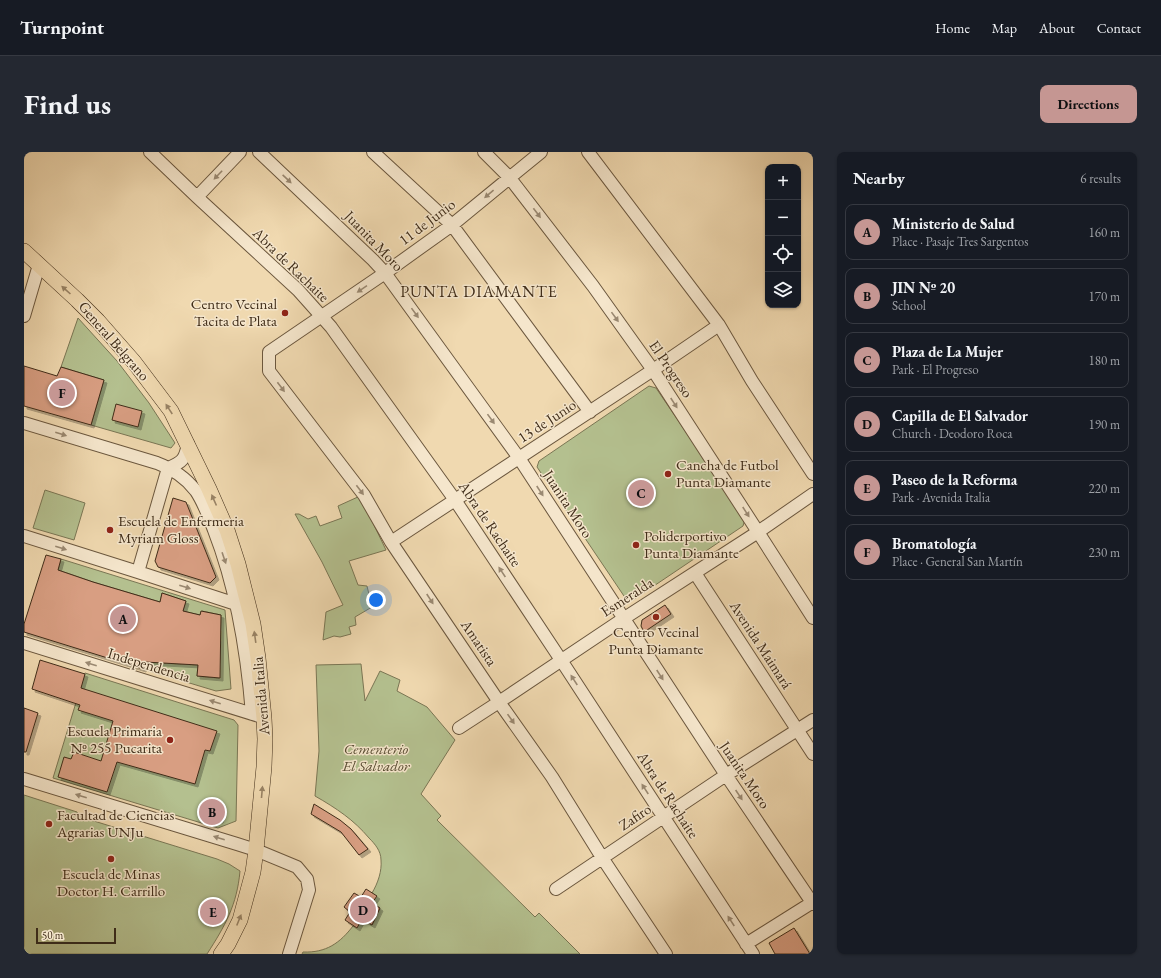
<!DOCTYPE html>
<html lang="en">
<head>
<meta charset="utf-8">
<style>
	body { margin:0; font-family:"EB Garamond",serif; background:#242831; color:#f1f3f6 }
	.controls { position:absolute; right:12px; top:12px; display:grid; overflow:hidden; border-radius:8px; box-shadow:0 1px 3px #0004 }
	.controls button { width:36px; height:36px; display:grid; place-items:center; padding:0; border:0; border-bottom:1px solid #363941; background:#171b24; color:#f1f3f6; font:20px sans-serif }
	.scale { position:absolute; left:12px; bottom:10px; width:80px; box-sizing:border-box; padding-left:4px; border:2px solid #3f2c18; border-top:0; font-size:11px; line-height:14px; white-space:nowrap; color:#3f2c18; -webkit-text-stroke:3px #f5e6cc; paint-order:stroke }
	.you { position:absolute; left:352px; top:448px; width:14px; height:14px; margin:-10px; border:3px solid #fff; border-radius:50%; background:#1a73e8; box-shadow:0 0 0 6px #1a73e833 }
	.badge { display:grid; place-items:center; width:26px; height:26px; border-radius:50%; background:#c59692; color:#111; font-size:13px; font-weight:700 }
	.pin { position:absolute; translate:-50% -50%; border:2px solid #fff; box-shadow:0 1px 4px #0006 }
	.list { margin:0; padding:0; list-style:none }
	h2 { display:flex; justify-content:space-between; align-items:center; height:52px; margin:0; padding:0 16px; font-size:17px }
	h2 small { font-size:13px; font-weight:400; color:#9ea1a6 }
	.list li { display:grid; grid-template-columns:26px 1fr auto; gap:12px; align-items:center; box-sizing:border-box; height:56px; margin:0 8px 8px; padding:0 8px; border:1px solid #363941; border-radius:8px }
	.list b { display:block; font-size:15px; white-space:nowrap }
	.list p { margin:0; font-size:13px; white-space:nowrap; color:#9ea1a6 }
	.list em { font-size:13px; font-style:normal; color:#9ea1a6 }
	.icon { flex:none; width:22px; height:22px; fill:none; stroke:currentColor; stroke-width:2; stroke-linecap:round; stroke-linejoin:round }
	.map { position:relative; flex:none; width:789px; height:802px; overflow:hidden; border-radius:8px }
	header { display:flex; align-items:center; gap:24px; box-sizing:border-box; height:56px; padding:0 20px; background:#171b24; border-bottom:1px solid #363941 }
	header strong { font-size:19px }
	nav { display:flex; gap:22px; margin-inline-start:auto; font-size:14px }
	.intro { display:flex; align-items:center; justify-content:space-between; box-sizing:border-box; height:96px; padding:0 24px }
	h1 { margin:0; font-size:28px }
	.button { padding:10px 18px; border-radius:8px; background:#c59692; color:#111; font-size:14px; font-weight:700 }
	main { display:flex; gap:24px; padding:0 24px }
	aside { flex:1; background:#171b24; border-radius:8px; box-shadow:0 1px 3px #0004 }
	.map>svg:first-child { display:block }
	.green { fill:#b4c08f; stroke:#7a7654 }
	.building { fill:#d89e82; stroke:#3f2c18; filter:url(#shadow) }
	.lines { fill:none; stroke-linecap:round; stroke-linejoin:round }
	.minor-casing { stroke:#6b573e; stroke-width:14 }
	.major-casing { stroke:#3f2c18; stroke-width:16 }
	.minor { stroke:#f5e6cc; stroke-width:12 }
	.major { stroke:#f0d9b0; stroke-width:15 }
	.oneway { fill:#9a8972 }
	.oneway2 { fill:#988264 }
	.poi-dot { fill:#8f2418; stroke:#f5e6cc; stroke-width:1.5 }
	.labels { text-anchor:middle; stroke-width:3; stroke-linejoin:round; paint-order:stroke }
	.street-label { font-size:15px; fill:#3f2c18; stroke:#f5e6cc }
	.poi-label { font-size:15px; fill:#3f2c18; stroke:#f5e6cc; text-anchor:start }
	.park-label { font-size:15px; font-style:italic; fill:#564a30; stroke:#f5e6cc }
	.neighbourhood-label { font-size:16px; letter-spacing:1px; fill:#3f2c18; stroke:#f5e6cc }
</style>
</head>
<body>
<header>
<strong>Turnpoint</strong>
<nav><a>Home</a><a>Map</a><a>About</a><a>Contact</a></nav>
</header>
<div class="intro"><h1>Find us</h1><a class="button">Directions</a></div>
<main>
<div class="map">
<svg width="789" height="802" viewBox="0 0 789 802">
	<defs>
		<filter id="shadow"><feDropShadow dx="3" dy="3" stdDeviation="0" flood-color="#0004"/></filter>
	</defs>
	<rect width="100%" height="100%" fill="#f0d9b0"/>
	<filter id="stains"><feTurbulence type="fractalNoise" baseFrequency=".005" numOctaves="4"/><feColorMatrix values="0 0 0 0 .2 0 0 0 0 .09 0 0 0 0 .02 0 0 0 .5 -.17"/></filter>
	<radialGradient id="worn" r=".72"><stop offset=".6" stop-color="#630" stop-opacity="0"/><stop offset="1" stop-color="#630" stop-opacity=".3"/></radialGradient>
	<path class="green" d="M54 166 93 209 125 251 151 291 147 296 67 273 80 228 37 215Z
		M625 234 632 236 721 367 719 374 609 448 602 447 513 315 515 309Z
		M21 338 61 351 50 388 9 376Z
		M336 344 362 398 325 409 334 433 343 434 348 455 331 465 332 473 325 475 327 482 316 485 310 484 299 488 302 460 319 453 298 410 271 362H275L284 367 292 364 296 374 318 366 314 354Z
		M37 407 201 458 207 537 192 539 119 517 121 510 174 513 173 524 195 526 197 463 178 459 176 463 159 459 162 449 138 441 136 450 69 430 34 418Z
		M337 512 341 549 356 519 376 528 373 539 403 555 431 588 397 642 417 664 413 668 511 765 515 761 556 802H278L279 800C302 801 316 791 329 774L333 775 338 767 348 773 356 756 348 751 352 744 348 741C354 731 358 719 357 708 357 699 351 692 345 686 330 668 312 656 291 644L295 599 292 513Z
		M61 521 210 568 214 573 212 669 194 676 29 626Z
		M0 643 53 660 57 665 193 707 205 712 216 719C213 753 201 774 183 802H0Z"/>
	<path class="building" d="M0 214 33 224 37 215 80 228 67 273 0 254Z
		M92 252 118 259 114 275 88 268Z
		M149 346 162 350 192 425 186 431 134 415 131 409Z
		M22 403 37 407 34 418 69 430 136 450 138 441 162 449 159 459 176 463 177 459 197 463 196 526 173 524 174 513 121 510 119 517 0 480V472Z
		M641 453 647 462 620 480 617 474 618 468Z
		M16 508 61 522 57 536 193 579 186 599 181 598 171 632 93 610 83 640 34 625 40 605 47 607 50 600 77 609 89 569 54 558 56 553 8 537Z
		M0 556 14 561 2 600H0Z
		M290 652 316 668 327 677 344 697 335 703 317 680 287 662Z
		M180 653 199 658 196 668 178 664Z
		M342 737 353 744 348 751 356 756 348 773 338 767 333 776 321 768 326 760 320 755 330 741 337 745Z
		M770 776 786 802H751L745 791Z"/>
	<g class="lines">
		<g class="minor-casing">
			<path id="minor" d="M126 0 173 45 274 138 307 175 431 348 537 508 729 802
				M235 0 349 108 361 121 495 306 702 623 789 752
				M349 0 428 73 566 260
				M460 0 485 25 569 134 629 218 734 380 789 466
				M517 0 428 73 361 121 245 200V219L340 343 367 390 475 550 528 625 579 707 642 802
				M564 0 695 173 728 229 789 322
				M173 45 216 0
				M0 164 15 113
				M0 271 133 311C149 317 162 326 172 339 180 351 185 365 190 378 213 437 223 499 228 562
				M144 316C159 310 161 307 164 292
				M0 384 114 420 212 452
				M367 390 629 218 695 173
				M114 420 144 316
				M671 421 789 602
				M0 491 235 564
				M435 576 475 550 599 467 734 380 789 342
				M0 627 213 692 232 698 273 715 283 727 285 738 265 802
				M532 737 702 623 789 568
				M722 792 789 750"/>
		</g>
		<g class="major-casing">
			<path id="major" d="M0 99 53 148 74 169 110 210 147 259 185 337 203 378 214 412 229 472 234 506 240 566 241 587 240 615 232 698 229 720 216 768 204 792 197 802"/>
		</g>
		<use href="#minor" class="minor"/>
		<use href="#major" class="major"/>
	</g>
	<defs><path id="oneway-solid" d="M-6-.8H1V-3.2L6.5 0L1 3.2V.8H-6Z"/></defs>
	<g class="oneway">
		<use href="#oneway-solid" transform="translate(194 23) rotate(134)"/>
		<use href="#oneway-solid" transform="translate(263 27) rotate(43)"/>
		<use href="#oneway-solid" transform="translate(465 42) rotate(140)"/>
		<use href="#oneway-solid" transform="translate(513 61) rotate(53)"/>
		<use href="#oneway-solid" transform="translate(338 137) rotate(146)"/>
		<use href="#oneway-solid" transform="translate(391 161) rotate(54)"/>
		<use href="#oneway-solid" transform="translate(591 165) rotate(54)"/>
		<use href="#oneway-solid" transform="translate(257 235) rotate(53)"/>
		<use href="#oneway-solid" transform="translate(650 251) rotate(57)"/>
		<use href="#oneway-solid" transform="translate(467 267) rotate(54)"/>
		<use href="#oneway-solid" transform="translate(37 282) rotate(17)"/>
		<use href="#oneway-solid" transform="translate(336 338) rotate(53)"/>
		<use href="#oneway-solid" transform="translate(516 339) rotate(57)"/>
		<use href="#oneway-solid" transform="translate(722 360) rotate(57)"/>
		<use href="#oneway-solid" transform="translate(37 396) rotate(17)"/>
		<use href="#oneway-solid" transform="translate(200 406) rotate(71)"/>
		<use href="#oneway-solid" transform="translate(478 420) rotate(-124)"/>
		<use href="#oneway-solid" transform="translate(161 435) rotate(18)"/>
		<use href="#oneway-solid" transform="translate(406 447) rotate(57)"/>
		<use href="#oneway-solid" transform="translate(67 512) rotate(-163)"/>
		<use href="#oneway-solid" transform="translate(636 523) rotate(57)"/>
		<use href="#oneway-solid" transform="translate(550 528) rotate(-123)"/>
		<use href="#oneway-solid" transform="translate(191 550) rotate(-163)"/>
		<use href="#oneway-solid" transform="translate(487 567) rotate(55)"/>
		<use href="#oneway-solid" transform="translate(621 637) rotate(-123)"/>
		<use href="#oneway-solid" transform="translate(715 643) rotate(56)"/>
		<use href="#oneway-solid" transform="translate(57 644) rotate(-163)"/>
		<use href="#oneway-solid" transform="translate(195 686) rotate(-163)"/>
		<use href="#oneway-solid" transform="translate(707 769) rotate(-123)"/>
	</g>
	<g class="oneway2">
		<use href="#oneway-solid" transform="translate(42 138) rotate(-138)"/>
		<use href="#oneway-solid" transform="translate(145 257) rotate(-123)"/>
		<use href="#oneway-solid" transform="translate(190 348) rotate(-114)"/>
		<use href="#oneway-solid" transform="translate(231 485) rotate(-98)"/>
		<use href="#oneway-solid" transform="translate(238 640) rotate(-85)"/>
		<use href="#oneway-solid" transform="translate(215 768) rotate(-68)"/>
	</g>
	<g class="poi-dot">
		<circle cx="261" cy="161" r="4"/>
		<circle cx="644" cy="322" r="4"/>
		<circle cx="86" cy="378" r="4"/>
		<circle cx="612" cy="393" r="4"/>
		<circle cx="632" cy="465" r="4"/>
		<circle cx="146" cy="588" r="4"/>
		<circle cx="25" cy="672" r="4"/>
		<circle cx="87" cy="707" r="4"/>
	</g>
	<g class="labels">
		<g class="street-label">
			<text transform="translate(403 70) rotate(-37)" y="5">11 de Junio</text>
			<text transform="translate(350 89) rotate(46)" y="5">Juanita Moro</text>
			<text transform="translate(267 113) rotate(44)" y="5">Abra de Rachaite</text>
			<text transform="translate(90 189) rotate(49)" y="5">General Belgrano</text>
			<text transform="translate(647 217) rotate(56)" y="5">El Progreso</text>
			<text transform="translate(523 269) rotate(-33)" y="5">13 de Junio</text>
			<text transform="translate(544 352) rotate(57)" y="5">Juanita Moro</text>
			<text transform="translate(466 372) rotate(56)" y="5">Abra de Rachaite</text>
			<text transform="translate(603 445) rotate(-33)" y="5">Esmeralda</text>
			<text transform="translate(455 491) rotate(56)" y="5">Amatista</text>
			<text transform="translate(737 493) rotate(57)" y="5">Avenida Maimará</text>
			<text transform="translate(125 513) rotate(17)" y="5">Independencia</text>
			<text transform="translate(237 544) rotate(-95)" y="5">Avenida Italia</text>
			<text transform="translate(721 623) rotate(56)" y="5">Juanita Moro</text>
			<text transform="translate(644 643) rotate(57)" y="5">Abra de Rachaite</text>
			<text transform="translate(611 665) rotate(-34)" y="5">Zafiro</text>
		</g>
		<g class="poi-label">
			<text x="253" y="157" text-anchor="end">Centro Vecinal<tspan x="253" dy="17">Tacita de Plata</tspan></text>
			<text x="652" y="318">Cancha de Futbol<tspan x="652" dy="17">Punta Diamante</tspan></text>
			<text x="94" y="374">Escuela de Enfermeria<tspan x="94" dy="17">Myriam Gloss</tspan></text>
			<text x="620" y="389">Poliderportivo<tspan x="620" dy="17">Punta Diamante</tspan></text>
			<text x="632" y="485" text-anchor="middle">Centro Vecinal<tspan x="632" dy="17">Punta Diamante</tspan></text>
			<text x="138" y="584" text-anchor="end">Escuela Primaria<tspan x="138" dy="17">Nº 255 Pucarita</tspan></text>
			<text x="33" y="668">Facultad de Ciencias<tspan x="33" dy="17">Agrarias UNJu</tspan></text>
			<text x="87" y="727" text-anchor="middle">Escuela de Minas<tspan x="87" dy="17">Doctor H. Carrillo</tspan></text>
		</g>
		<g class="park-label">
			<text x="352" y="602">Cementerio<tspan x="352" dy="17">El Salvador</tspan></text>
		</g>
		<g class="neighbourhood-label">
			<text x="455" y="145">PUNTA DIAMANTE</text>
		</g>
	</g>
	<rect width="100%" height="100%" filter="url(#stains)"/>
	<rect width="100%" height="100%" fill="url(#worn)"/>
</svg>
<div class="controls">
<button>+</button>
<button>−</button>
<button><svg class="icon" aria-label="locate" viewBox="0 0 24 24"><circle cx="12" cy="12" r="6"/><path d="M12 2v4M12 18v4M2 12h4M18 12h4"/></svg></button>
<button><svg class="icon" aria-label="layers" viewBox="0 0 24 24"><path d="M12 4l9 5-9 5-9-5zM3 14l9 5 9-5"/></svg></button>
</div>
<div class="scale">50 m</div>
<div class="you"></div>
<div class="pin badge" style="left:99px;top:467px">A</div>
<div class="pin badge" style="left:188px;top:660px">B</div>
<div class="pin badge" style="left:617px;top:341px">C</div>
<div class="pin badge" style="left:339px;top:758px">D</div>
<div class="pin badge" style="left:189px;top:760px">E</div>
<div class="pin badge" style="left:38px;top:241px">F</div>
</div>
<aside>
<h2>Nearby<small>6 results</small></h2>
<ul class="list">
<li><span class="badge">A</span><div><b>Ministerio de Salud</b><p>Place · Pasaje Tres Sargentos</p></div><em>160 m</em></li>
<li><span class="badge">B</span><div><b>JIN Nº 20</b><p>School</p></div><em>170 m</em></li>
<li><span class="badge">C</span><div><b>Plaza de La Mujer</b><p>Park · El Progreso</p></div><em>180 m</em></li>
<li><span class="badge">D</span><div><b>Capilla de El Salvador</b><p>Church · Deodoro Roca</p></div><em>190 m</em></li>
<li><span class="badge">E</span><div><b>Paseo de la Reforma</b><p>Park · Avenida Italia</p></div><em>220 m</em></li>
<li><span class="badge">F</span><div><b>Bromatología</b><p>Place · General San Martín</p></div><em>230 m</em></li>
</ul>
</aside>
</main>
</body>
</html>
